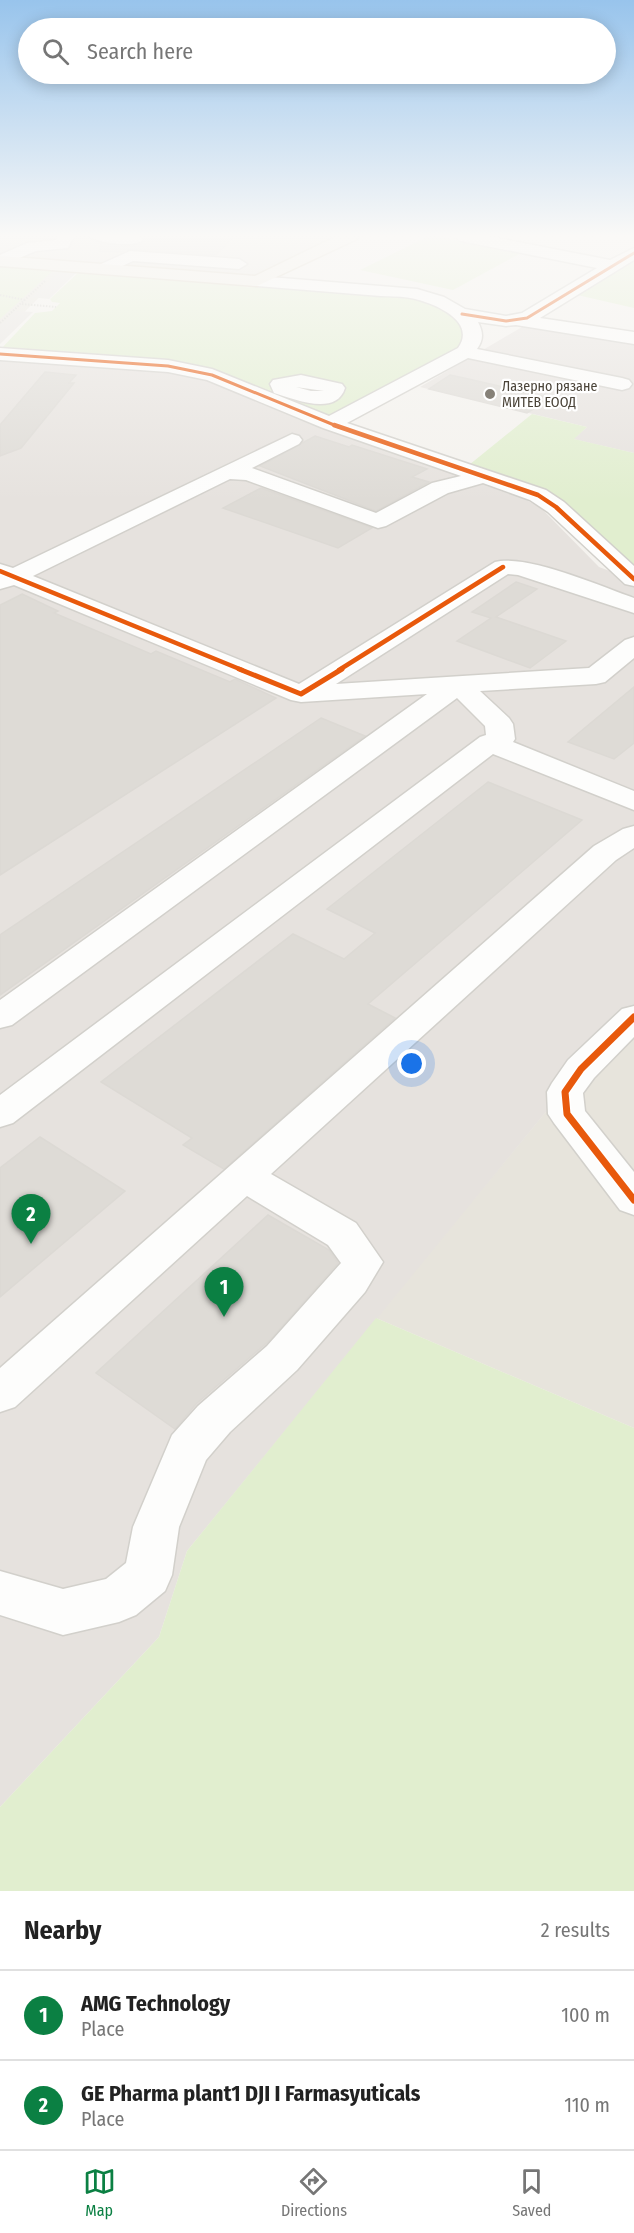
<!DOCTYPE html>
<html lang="en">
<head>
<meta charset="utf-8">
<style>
	body { margin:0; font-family:"Fira Sans Condensed",sans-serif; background:#f2f2f2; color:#222 }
	.you { position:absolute; left:412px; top:1064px; width:21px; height:21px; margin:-15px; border:4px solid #fff; border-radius:50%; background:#1a73e8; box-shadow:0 0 0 9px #1a73e833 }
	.badge { display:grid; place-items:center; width:39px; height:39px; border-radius:50%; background:#0b8043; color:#fff; font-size:20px; font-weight:700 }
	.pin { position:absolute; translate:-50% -50px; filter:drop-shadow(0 2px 3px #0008) }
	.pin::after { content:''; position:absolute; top:32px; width:21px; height:18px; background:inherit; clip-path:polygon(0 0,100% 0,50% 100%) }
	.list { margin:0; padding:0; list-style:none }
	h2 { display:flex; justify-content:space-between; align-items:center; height:78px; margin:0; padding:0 24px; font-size:26px }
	h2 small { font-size:20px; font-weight:400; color:#767676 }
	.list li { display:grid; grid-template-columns:39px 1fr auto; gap:18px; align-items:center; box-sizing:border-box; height:90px; padding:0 24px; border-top:2px solid #e0e0e0 }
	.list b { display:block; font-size:22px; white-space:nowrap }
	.list p { margin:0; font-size:20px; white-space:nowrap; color:#767676 }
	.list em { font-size:20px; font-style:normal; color:#767676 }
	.icon { flex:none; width:33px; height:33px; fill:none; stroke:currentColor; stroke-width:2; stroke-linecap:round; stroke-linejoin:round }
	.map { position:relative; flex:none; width:634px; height:1891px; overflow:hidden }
	.search { position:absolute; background:#fff; box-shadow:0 3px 15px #0003; left:18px; right:18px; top:18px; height:66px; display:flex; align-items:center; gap:15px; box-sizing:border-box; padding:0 21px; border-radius:33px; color:#767676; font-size:22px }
	.sheet { height:258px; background:#fff }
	nav { display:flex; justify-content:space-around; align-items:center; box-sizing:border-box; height:84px; border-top:2px solid #e0e0e0; background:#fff; font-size:16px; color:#767676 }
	nav a { display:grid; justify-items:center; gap:3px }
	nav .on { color:#0b8043 }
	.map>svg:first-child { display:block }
	.residential { fill:#e7e4dc }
	.industrial { fill:#e6e2de }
	.green { fill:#e1eecf }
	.parking { fill:#e6e3df }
	.building { fill:#dedbd6; stroke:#dcd9d4; stroke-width:1.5 }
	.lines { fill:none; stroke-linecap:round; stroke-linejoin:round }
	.minor-casing { stroke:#d2d0cb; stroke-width:3 }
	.major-casing { stroke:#d6cebb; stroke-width:3 }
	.path { stroke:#d3d2cc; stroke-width:2; stroke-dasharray:1.5 1.5; stroke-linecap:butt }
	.minor { fill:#fdfdfc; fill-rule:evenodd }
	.major { fill:#f2efe6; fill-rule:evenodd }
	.cycleway-far3-casing { stroke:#fff; stroke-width:5 }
	.cycleway-far2-casing { stroke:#fff; stroke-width:8 }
	.cycleway-far1-casing { stroke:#fff; stroke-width:9 }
	.cycleway-casing { stroke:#fff; stroke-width:10 }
	.cycleway-far3 { stroke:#e8590c; stroke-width:3 }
	.cycleway-far2 { stroke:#e8590c; stroke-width:4.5 }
	.cycleway-far1 { stroke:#e8590c; stroke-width:5 }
	.cycleway { stroke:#e8590c; stroke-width:7 }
	.poi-dot { fill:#868178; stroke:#fff; stroke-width:2 }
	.labels { text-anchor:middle; stroke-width:4.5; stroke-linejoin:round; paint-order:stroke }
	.far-poi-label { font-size:14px; fill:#4b4439; stroke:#fff; text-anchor:start }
</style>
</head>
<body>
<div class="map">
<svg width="634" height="1891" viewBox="0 0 634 1891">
	<rect width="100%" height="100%" fill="#f4f2ee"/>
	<path class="residential" d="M0 236H360L257 281 71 266 0 336Z
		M634 1016V1428L376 1318 581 1069Z"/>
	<path class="industrial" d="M534 320 634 335V453L573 439 587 427 420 387Z
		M0 354 190 369 515 494 541 508 599 567 634 580V1017L581 1069 187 1551 159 1637 0 1807Z"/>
	<path class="green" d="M429 236H436L521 253 453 290 360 270Z
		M634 259V308L573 294Z
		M0 262 58 266 0 319Z
		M80 271 236 282C244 290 252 287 261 284L393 294 425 300 451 316 463 329 462 345 455 352 330 418 212 370 193 365 0 350 35 313 52 311 60 303 52 302 50 299Z
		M532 414 587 427 574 439 634 453V571L562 504 469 465Z
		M376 1318 634 1428V1891H0V1807L159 1637 187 1551Z"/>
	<path class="parking" d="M215 248 256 252 240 268 198 264Z
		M63 269 79 270 49 299 31 297Z
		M15 311 33 312 0 344V325Z"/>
	<path class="building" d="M143 236H235L216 255 130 249 121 252 100 251 101 243 133 246 144 242Z
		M45 372 76 375 69 383H74L21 448 0 456V425Z
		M450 375 464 378 551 398 527 413 429 389Z
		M315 436 349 447 352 445 427 469 412 477 429 482 376 511 260 466Z
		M261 488 367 526 372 528 338 548 223 508Z
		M516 582 537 589 496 617 566 641 530 668 457 641 491 618 472 612Z
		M22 594 58 611 54 613 151 654 156 651 230 682 235 679 276 698 0 875V605Z
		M634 687V743L614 759 568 742Z
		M321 718 365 736 0 995V935Z
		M488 782 582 820 368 1004 395 1018 224 1169 183 1145 192 1138 101 1082 293 934 344 959 375 933 327 909Z
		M40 1137 125 1191 0 1297V1168Z
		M268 1215 329 1250 338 1263 270 1340 196 1404 175 1429 96 1373Z"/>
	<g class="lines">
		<g class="minor-casing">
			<path id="minor" d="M58 236H74L68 248 36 251 0 266V255L27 243 56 240Z
				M89 236H140L143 240C136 248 97 243 89 236Z
				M453 236H488L610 260 634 248V260L540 318 634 332V344L516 325 506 326 478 322C483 332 484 339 477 349L622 378 629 380 632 384 629 388 622 390 468 358 347 423 546 490 564 502 634 566V586L625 584 548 512 530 500 483 483 448 493 386 526 378 528 246 480 230 479 33 576 299 684 495 562C527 554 600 586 634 598V613L518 575 508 574 336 684 589 668 625 640 634 637V658L605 682 596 684 480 691 509 718 513 724 515 739 513 742 634 791V810L493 754 13 1123 0 1127V1095L480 737 486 735 485 726 457 698 12 1025 0 1028V1000L427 694 301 702 291 700 14 585 0 589V564L13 568 292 434 299 436 302 440 299 444 252 468 376 513 432 483 461 476 323 428 207 380 168 372 0 360V348L168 360 212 369 329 416 458 348C476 323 440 306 419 300 404 295 385 297 368 295 331 292 294 289 257 286L251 285 248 281 251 277 257 276 417 289 444 297 465 309 506 316 522 313 597 268 461 241Z
				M130 251 239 259 247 264 239 269 133 261 105 274 97 269 99 265Z
				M301 375 342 384 345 388C336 417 294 399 274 393L270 384 273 380ZM296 387 324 391H311Z
				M634 826V848L616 860 271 1174 356 1223 383 1262 365 1292 297 1370 230 1432 206 1460 179 1527 172 1575 165 1591 136 1615 119 1622 63 1635 0 1615V1571L63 1589 106 1579 126 1563 133 1527 172 1435 198 1406 267 1346 341 1263 328 1245 247 1196 15 1407 0 1412V1368L594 846 623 829Z
				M634 1006V1037L594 1078 583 1093 585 1111 634 1172V1215L620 1210 554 1123 548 1114 547 1092 552 1083 568 1060 622 1009Z"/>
		</g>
		<g class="major-casing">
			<path id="major" d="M337 236H359L357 239 257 286 0 266V256L255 276Z"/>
		</g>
		<path class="path" d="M0 295 25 300
			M22 304 56 307
			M0 323 45 281"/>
		<use href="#minor" class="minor"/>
		<use href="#major" class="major"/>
		<g class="cycleway-far3-casing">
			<path id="cycleway-far3" d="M462 314 506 321 527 318 634 253
				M0 354 168 366 212 375 339 427"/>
		</g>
		<g class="cycleway-far2-casing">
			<path id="cycleway-far2" d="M334 425 538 495 556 507 634 579
				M0 571 242 670
				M339 670 503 567"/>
		</g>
		<g class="cycleway-far1-casing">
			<path id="cycleway-far1" d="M239 669 301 694 342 669"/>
		</g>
		<g class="cycleway-casing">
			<path id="cycleway" d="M634 1017 581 1069 565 1092 567 1114 634 1200"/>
		</g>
		<use href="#cycleway-far3" class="cycleway-far3"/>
		<use href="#cycleway-far2" class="cycleway-far2"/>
		<use href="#cycleway-far1" class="cycleway-far1"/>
		<use href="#cycleway" class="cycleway"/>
	</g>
	<linearGradient id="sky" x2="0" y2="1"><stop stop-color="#98c4ec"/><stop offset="0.47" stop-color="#faf9f7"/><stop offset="1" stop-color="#faf9f7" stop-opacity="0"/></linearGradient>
	<rect width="634" height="501" fill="url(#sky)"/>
	<circle class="poi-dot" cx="490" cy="394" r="6"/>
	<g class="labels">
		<g class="far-poi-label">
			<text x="502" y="391">Лазерно рязане<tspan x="502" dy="16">МИТЕВ ЕООД</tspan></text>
		</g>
	</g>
</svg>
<div class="you"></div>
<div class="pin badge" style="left:224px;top:1317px">1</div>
<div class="pin badge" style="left:31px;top:1244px">2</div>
<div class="search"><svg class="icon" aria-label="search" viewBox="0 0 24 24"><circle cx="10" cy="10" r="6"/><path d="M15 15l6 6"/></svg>Search here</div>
</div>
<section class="sheet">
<h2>Nearby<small>2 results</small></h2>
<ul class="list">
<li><span class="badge">1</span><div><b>AMG Technology</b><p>Place</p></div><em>100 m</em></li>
<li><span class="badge">2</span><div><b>GE Pharma plant1 DJI I Farmasyuticals</b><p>Place</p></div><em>110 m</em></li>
</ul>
</section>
<nav>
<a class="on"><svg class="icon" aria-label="map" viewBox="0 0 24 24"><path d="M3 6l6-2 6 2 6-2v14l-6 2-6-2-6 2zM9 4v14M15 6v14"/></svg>Map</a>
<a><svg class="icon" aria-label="directions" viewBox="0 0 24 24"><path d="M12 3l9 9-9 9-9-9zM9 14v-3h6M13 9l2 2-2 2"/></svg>Directions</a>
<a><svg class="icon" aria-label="saved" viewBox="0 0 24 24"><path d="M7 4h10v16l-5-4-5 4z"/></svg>Saved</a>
</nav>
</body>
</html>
